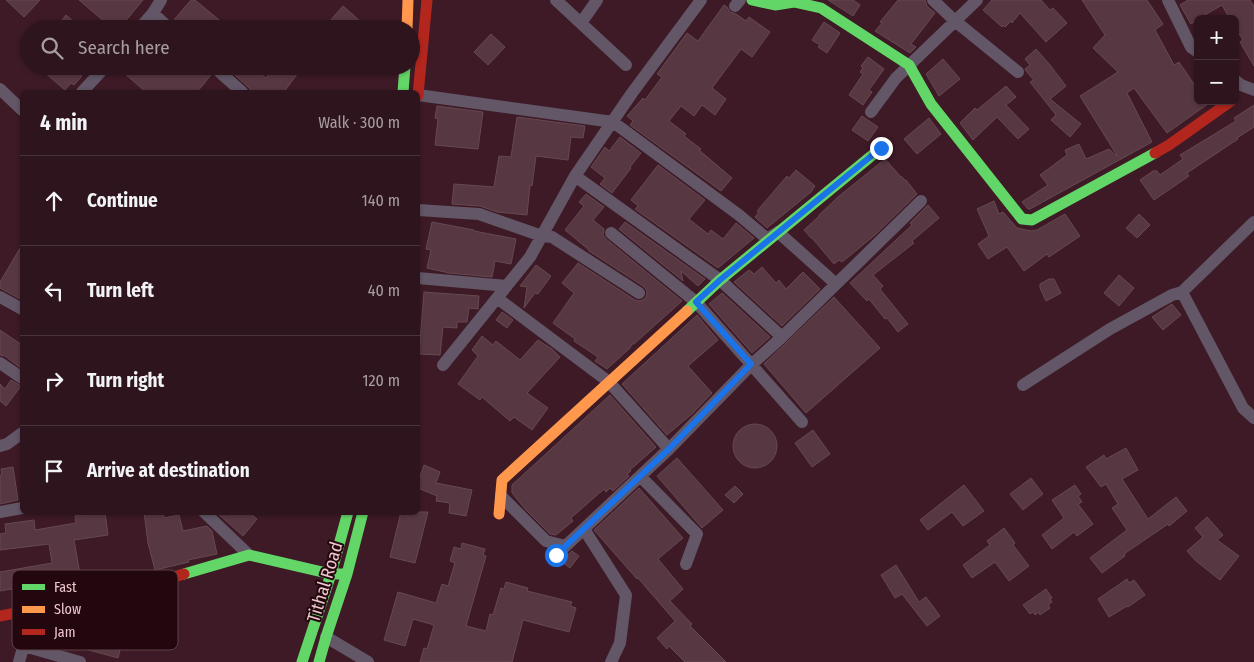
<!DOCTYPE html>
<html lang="en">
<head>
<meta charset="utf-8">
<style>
	body { margin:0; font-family:"Fira Sans Condensed",sans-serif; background:#361d25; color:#f1f3f6 }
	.controls { position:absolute; right:15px; top:15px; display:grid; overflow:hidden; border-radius:8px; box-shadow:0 1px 4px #0004 }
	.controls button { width:45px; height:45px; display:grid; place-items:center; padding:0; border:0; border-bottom:1px solid #49333b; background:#2e141c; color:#f1f3f6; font:25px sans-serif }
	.stop { position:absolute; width:15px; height:15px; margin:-11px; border:4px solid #1a73e8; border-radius:50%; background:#fff }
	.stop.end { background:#1a73e8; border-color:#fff; box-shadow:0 1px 5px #0008 }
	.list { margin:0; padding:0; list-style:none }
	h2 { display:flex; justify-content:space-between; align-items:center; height:65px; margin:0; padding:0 20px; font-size:21px }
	h2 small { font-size:16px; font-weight:400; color:#a79ea3 }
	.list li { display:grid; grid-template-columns:32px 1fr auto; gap:15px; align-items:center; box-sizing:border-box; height:90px; padding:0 20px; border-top:1px solid #49333b }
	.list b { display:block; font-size:19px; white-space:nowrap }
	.list em { font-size:16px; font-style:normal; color:#a79ea3 }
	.icon { flex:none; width:28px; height:28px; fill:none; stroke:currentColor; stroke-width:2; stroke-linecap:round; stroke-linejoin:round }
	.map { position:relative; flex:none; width:1254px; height:662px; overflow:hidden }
	.search { position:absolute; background:#2e141c; box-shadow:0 1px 4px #0004; left:20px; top:20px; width:400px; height:55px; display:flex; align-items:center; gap:12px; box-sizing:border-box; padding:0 18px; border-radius:28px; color:#a79ea3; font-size:19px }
	.panel { position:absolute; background:#2e141c; box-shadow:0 1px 4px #0004; left:20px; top:90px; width:400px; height:425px; border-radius:8px }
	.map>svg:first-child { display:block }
	.building { fill:#573742; stroke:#674951 }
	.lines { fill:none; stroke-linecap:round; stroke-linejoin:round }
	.street { stroke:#625667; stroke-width:12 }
	.fast { stroke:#63d668; stroke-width:11 }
	.slow { stroke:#ff974d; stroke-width:11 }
	.jam { stroke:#b3261e; stroke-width:11 }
	.route { stroke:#1a73e8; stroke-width:6 }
	.labels { text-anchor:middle; stroke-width:4; stroke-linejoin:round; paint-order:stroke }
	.street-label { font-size:18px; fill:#efc6cd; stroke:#22070e }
	.key { fill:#22070e; stroke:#604047; stroke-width:1 }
	.key-label { font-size:14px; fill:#efc6cd }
</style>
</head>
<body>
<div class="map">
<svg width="1254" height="662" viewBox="0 0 1254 662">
	<rect width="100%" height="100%" fill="#3d1a26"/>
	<path class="building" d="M6 0H40L24 17Z
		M79 0H143L119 29H113Z
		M191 0H195L230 29H178V26L173 21Z
		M828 0H853L860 5 853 16Z
		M898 0H925L927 6 935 13 911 44 916 47 910 53 875 31 882 23 880 22Z
		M992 0H1041L1050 10 1053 8 1067 23 1046 42 1020 13 1012 23 1011 21 1005 27 1003 25 1002 27 983 10Z
		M1082 0H1147L1163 24 1155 30 1174 65 1179 62 1198 90V101H1212L1167 133 1134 88 1127 93 1152 142 1030 209H1028L1022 202 1048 185 1040 175 1067 155 1065 150 1079 144 1086 159 1109 149 1118 157 1080 96 1118 72 1093 48 1105 35Z
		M1188 0H1250L1254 6V66L1240 42 1243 40 1235 27V19H1230L1222 5 1198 19 1191 24 1180 5Z
		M724 5 727 7 730 12 736 14 746 21 749 17 770 32 752 57 741 49 712 88 726 99 715 115 702 105 694 116 681 106 669 121 686 134 684 136 701 149 699 150 732 178 721 191 630 125 633 121 627 116 643 98 645 100 662 77 657 74 687 33 698 41Z
		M343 6 369 29H323Z
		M66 15 82 29H55Z
		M824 22 840 33 827 53 818 47 820 45 812 40Z
		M491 34 505 47 488 65 474 52Z
		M1036 49 1050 65 1066 86 1050 99 1081 124 1070 137 1051 120 1056 115 1030 82 1034 80 1026 71 1025 69 1030 65 1025 59Z
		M868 57 884 69 869 90 872 92 863 105 849 95 863 74 860 72 863 68 861 66Z
		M943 59 960 79 939 96 926 74Z
		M37 66H87L80 75 82 76 74 85 71 83 65 90Z
		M116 66H205L207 72 211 75 197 92H146Z
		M225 66H251L266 78 275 66H303L284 92H253L247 86Z
		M1006 86 1016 97 1006 105 1029 129 1018 139 997 117 973 140 960 123 975 108 977 110Z
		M1254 105V127L1237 138 1238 139 1187 173 1189 176 1154 200 1140 180 1153 171H1157L1160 175 1183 159 1180 155 1236 121 1234 118Z
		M437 106 483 112 478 149 435 145 438 119 435 118Z
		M862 116 878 127 868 141 852 130Z
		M517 117 585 126 583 138 571 137 568 160 536 156 532 186 530 185 527 215 497 212 480 206 452 204 454 184 494 187 499 156 511 157Z
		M929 118 941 134 917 154 904 139Z
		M620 137 641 153 630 167 631 168 612 193 600 184 605 178 591 167 605 147 609 151Z
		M885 159 901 177V176L906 181V180L917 194 875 235 852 254 842 262 839 260 834 264 812 238H811L804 230 819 216V215L838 197Z
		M658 165 705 200 689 219 708 234 711 230 723 239 736 223 754 238 718 268 635 209 638 206 631 200Z
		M796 170 815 186 811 192 767 228 755 217 759 212 757 211 787 176 789 178Z
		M586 194 604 207 593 220 604 229 603 235 606 239 682 301 634 344H632L630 348 607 369 595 361 598 357 574 341 575 339 553 323 574 293 562 283 578 263 635 300 639 301 643 300 646 297 647 293 646 289 643 286 589 251V250L565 230 584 206 579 202Z
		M994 201 999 214 1003 212 1017 228 1031 231 1037 230 1065 214 1080 236 1049 257 1047 254 1024 271 1007 247 988 259 978 244 989 236 977 209Z
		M928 205 939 218 912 241 914 243 873 275 883 286 880 289 908 324 898 332 887 318 885 319 869 299 867 301 850 283 912 225 910 223Z
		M1139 214 1150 225 1137 238 1126 228Z
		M432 222 474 230V231L516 239 511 264 495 261 492 277 449 273 427 268 431 250 426 249Z
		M625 222 705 279 698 286 681 271 683 281 619 229Z
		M22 245V300L0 288V282Z
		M536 265 551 276 538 294 535 293 524 308 527 287 520 286Z
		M762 267 776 283 779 280 786 289 803 272 820 289 782 326 734 282 749 270 754 274Z
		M1119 275 1134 288 1119 306 1104 293Z
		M1049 279H1054L1061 293 1046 301 1040 288V284Z
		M424 292 479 296 478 309 469 308 467 322H457V328L443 327 440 355 419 354Z
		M722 293 770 337 752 353 709 304Z
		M834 297 880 348 806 413 764 364Z
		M1172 304 1181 315 1163 330 1152 317Z
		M502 312 513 320 507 328 496 320Z
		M697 315 718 340 688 366 712 393 693 413 667 435 622 384Z
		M0 330 22 345V369L5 356 0 355Z
		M482 336 493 345 496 341 520 360 538 340 552 349 560 357 527 393 548 408 532 430 514 417 510 421 482 397 480 400 458 384 478 356 472 350Z
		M11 380 21 386 6 406 0 401V384L5 389Z
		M610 395 656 447 630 470 631 471 627 474 629 476 613 491 610 488 606 492 604 489 571 518 573 521 556 535 550 534 526 510 512 493V485Z
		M733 446a22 22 0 1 1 44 0a22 22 0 1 1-44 0Z
		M813 430 830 454 812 467 795 443Z
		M1126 448 1138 470 1122 479 1148 519 1176 497 1187 511 1169 526 1168 524 1124 554 1125 556 1102 573 1090 558 1127 530 1112 508 1118 504 1106 484 1101 487 1086 467 1104 455 1106 459Z
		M677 458 723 510 702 528 657 476Z
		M424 465 440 472 436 483 472 490 466 516 449 513 450 503 436 501 437 496 418 488V482Z
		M13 467 18 500 0 504V475H2L1 469Z
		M1031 478 1043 494 1023 510 1010 494Z
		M964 485 984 511 963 526 952 512 928 530 920 520Z
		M1075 485 1081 494 1078 496 1082 502 1078 504 1093 524 1077 536 1074 532 1052 549 1042 535 1064 518 1052 500Z
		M735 486 743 494 734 503 725 495Z
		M639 488 683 538 658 559 683 589 670 601 692 624 690 626 726 662H685L669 646 667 649 657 638 675 621 638 578 637 579 594 530Z
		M98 512H105L108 535 74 540 81 580 13 591 12 589 0 591V572L52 563 49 544 0 550V534L6 533 5 524 34 520 35 530 76 523 75 516Z
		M144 512H163L164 518 179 515 183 531 207 526 212 531 217 554 188 560 189 562 155 570 148 543Z
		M216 512H248L257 519 243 536Z
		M401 512H428L415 563 390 557Z
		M1207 517 1223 535 1217 540 1239 556 1220 580 1196 561 1187 551 1203 537 1195 528Z
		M1004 528 1015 543 1013 545 1029 566 1009 581 995 562 972 578 963 565 990 545 987 541Z
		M462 543 485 549 483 555 486 556 466 626 486 631 490 614 493 615 501 588 504 589 506 582 528 588 527 591 572 602 570 606 576 608 569 632 523 620 512 662H420L424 648 427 649 434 625 413 619 405 646 384 640 398 592 436 603 442 584 448 586 455 563 450 561 454 547 461 549Z
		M572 551 579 556 570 568 561 561Z
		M896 565 919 602 926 597 940 616 927 626 902 594 895 598 881 575Z
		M1127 579 1129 583 1134 580 1145 595 1128 607 1127 606 1109 617 1098 599Z
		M1046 589 1052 598 1050 599 1052 602 1048 605 1050 608 1040 615 1039 612 1035 615 1033 612 1030 614 1023 605Z
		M81 611 91 613 92 611 112 616 113 611 129 615 118 658 67 644 76 612Z"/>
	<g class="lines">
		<path class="street" d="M556 0 626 65
			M933 0 955 21 1018 72
			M1168 0 1191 47 1198 52
			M735 6 740 0
			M153 13 170 29
			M581 23 597 0
			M139 29 153 13 161 0
			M213 66 242 92
			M1235 80 1241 85 1254 90
			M0 89 22 110
			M82 92 106 66
			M418 95 613 122 739 215 765 237H770L778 232 836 284
			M871 112 896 78 977 0
			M575 176 720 280 782 337
			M418 210 479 214 542 236 552 237 639 293
			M611 233 696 302 802 422
			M418 278 507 286
			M1182 292 1243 408 1254 418
			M0 297 22 309
			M497 298 609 382 669 449
			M0 363 22 378
			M443 365 530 257 575 176 632 93 701 0
			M1023 385 1110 329 1172 295 1182 292 1254 222
			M0 446 7 444 22 433
			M640 476 697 534 686 564
			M501 496 546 541 565 546
			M0 512 22 508
			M204 512 249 555
			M584 529 626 595 620 643 611 662
			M556 555 669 449 751 365 782 337 921 201
			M326 637 368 662
			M24 646 80 662
			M19 662 34 609"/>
		<path class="fast" d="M752 0 775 5 794 2 821 8 909 65 931 104 1022 219 1032 220 1155 153
			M403 92 405 66
			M687 311 720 280 881 148
			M184 574 249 555 331 574H344
			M302 662 331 574 348 512
			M319 662 326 637 347 574 363 512"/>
		<path class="slow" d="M407 29 408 0
			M499 514 502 480 687 311"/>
		<path class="jam" d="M418 95 427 0
			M1155 153 1169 145 1231 101
			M0 616 131 590 184 574"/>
	</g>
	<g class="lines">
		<path class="route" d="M556 555 669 449 751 364 696 302 720 280 881 148"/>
	</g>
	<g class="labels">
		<g class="street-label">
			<text transform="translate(325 582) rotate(-73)" y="6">Tithal Road</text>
		</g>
	</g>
	<rect x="12" y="570" width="166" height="80" rx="8" class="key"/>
	<rect x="22" y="584" width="23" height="6" fill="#63d668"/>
	<rect x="22" y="606" width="23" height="7" fill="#ff974d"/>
	<rect x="22" y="629" width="23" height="6" fill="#b3261e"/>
	<g class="key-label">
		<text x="54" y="592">Fast</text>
		<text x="54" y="614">Slow</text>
		<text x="54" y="637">Jam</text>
	</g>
</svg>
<div class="controls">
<button>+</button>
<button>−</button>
</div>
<div class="stop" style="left:556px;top:555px"></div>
<div class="stop end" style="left:881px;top:148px"></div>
<div class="search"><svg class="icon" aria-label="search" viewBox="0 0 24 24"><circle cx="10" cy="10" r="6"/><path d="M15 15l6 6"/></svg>Search here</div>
<section class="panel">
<h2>4 min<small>Walk · 300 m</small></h2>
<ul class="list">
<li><svg class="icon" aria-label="ahead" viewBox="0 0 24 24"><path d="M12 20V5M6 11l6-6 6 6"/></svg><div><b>Continue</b></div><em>140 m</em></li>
<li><svg class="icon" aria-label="left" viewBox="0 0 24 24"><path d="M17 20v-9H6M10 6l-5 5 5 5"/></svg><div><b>Turn left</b></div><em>40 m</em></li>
<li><svg class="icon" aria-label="right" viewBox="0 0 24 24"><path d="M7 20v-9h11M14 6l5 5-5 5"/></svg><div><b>Turn right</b></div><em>120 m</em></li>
<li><svg class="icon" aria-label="arrive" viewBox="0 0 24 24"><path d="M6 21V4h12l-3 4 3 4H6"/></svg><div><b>Arrive at destination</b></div></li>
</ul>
</section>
</div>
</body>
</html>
